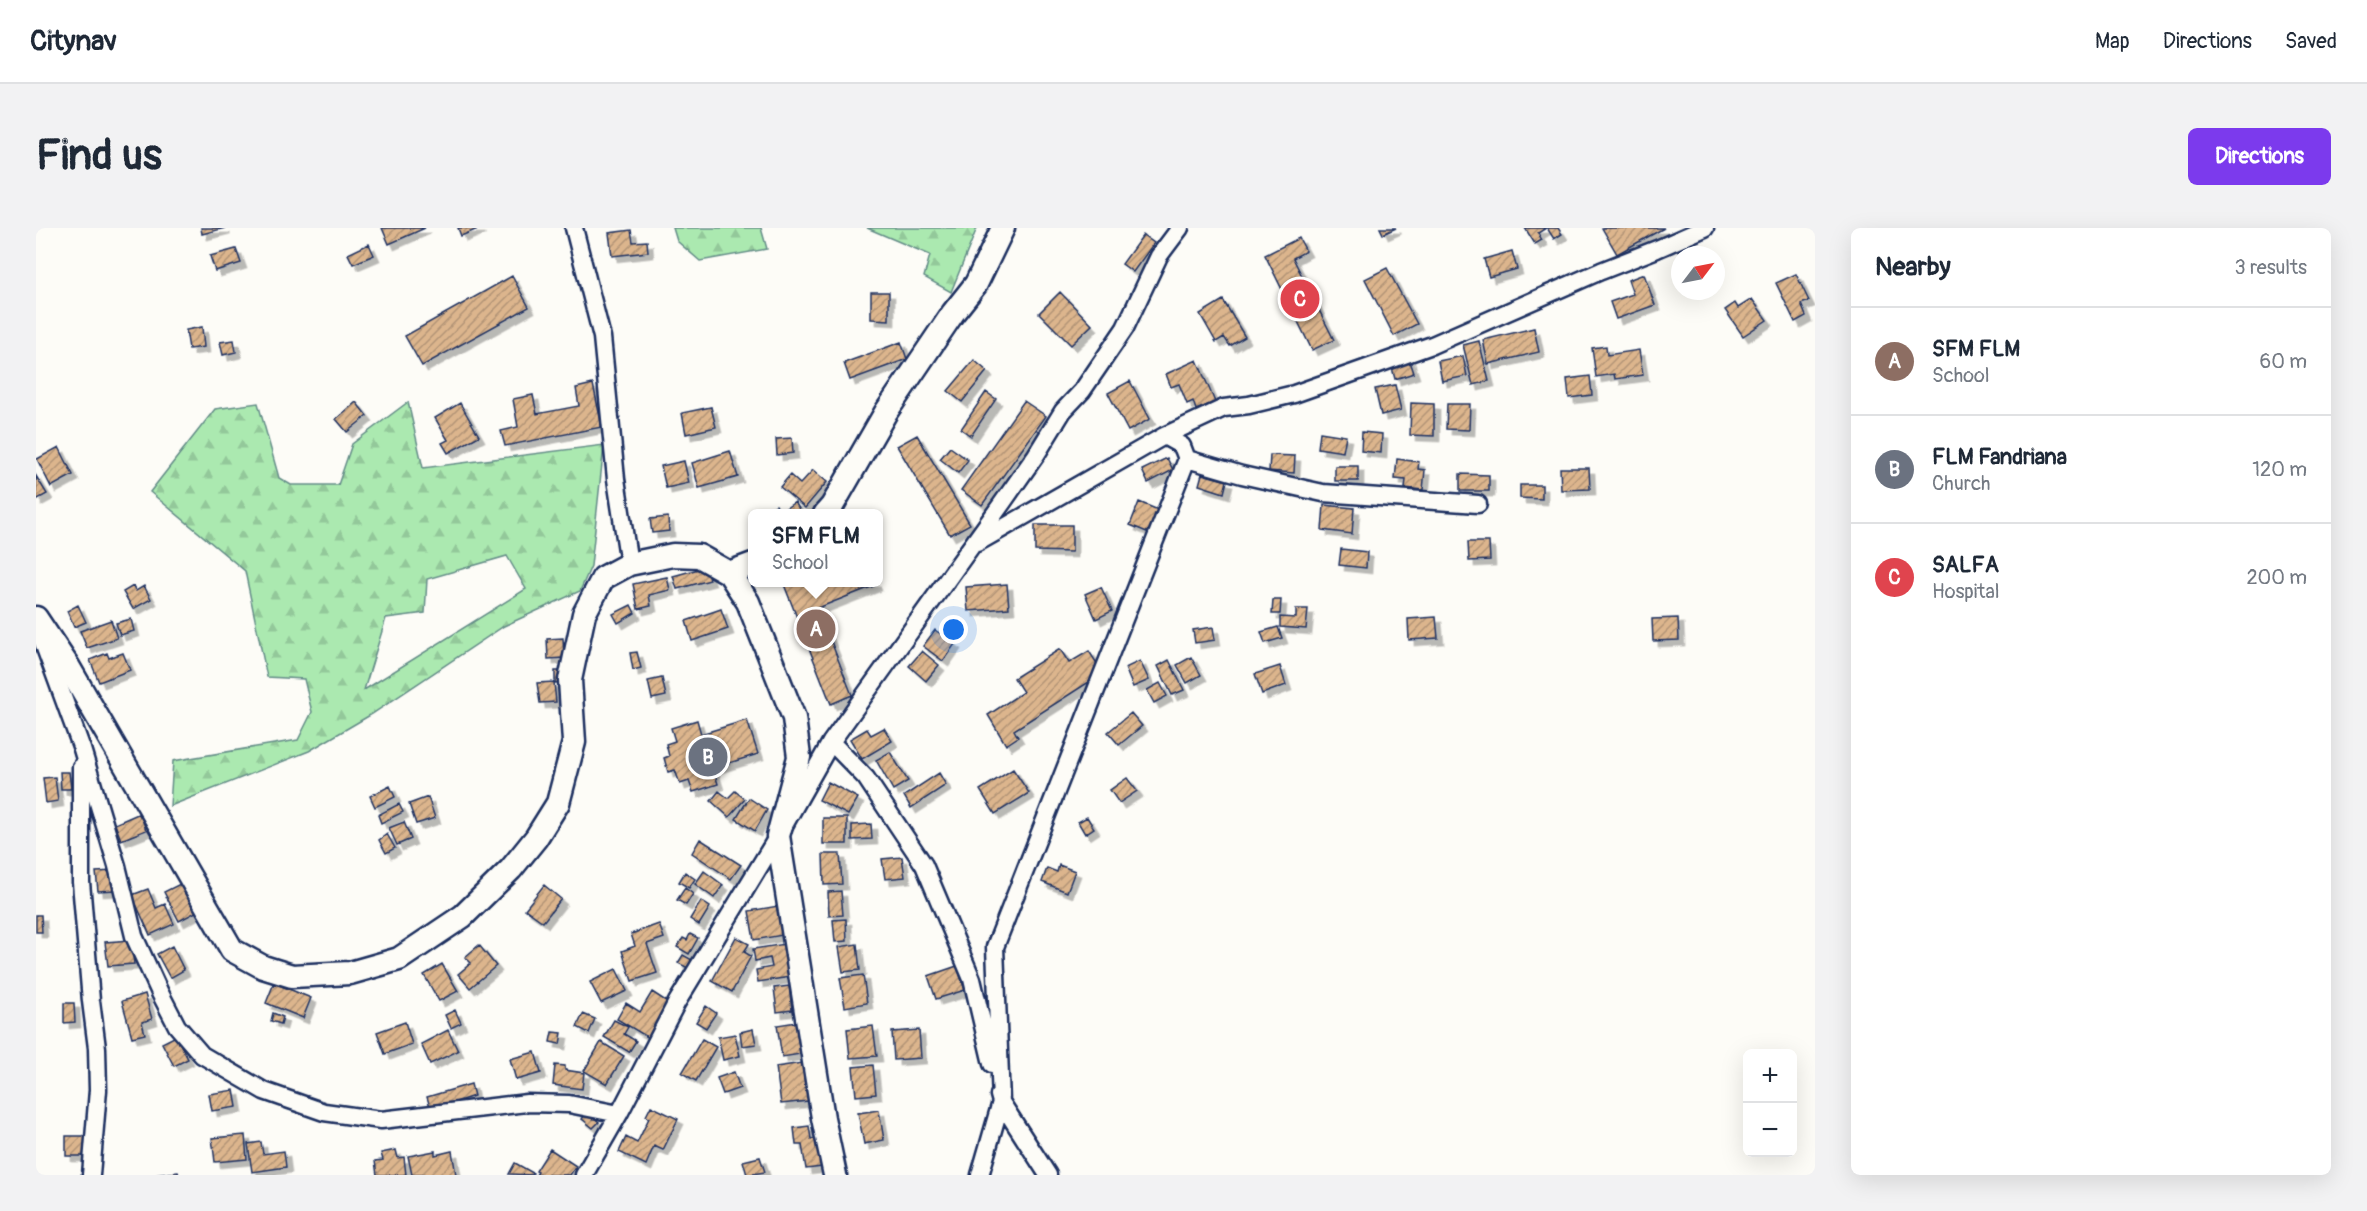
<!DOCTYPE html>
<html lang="en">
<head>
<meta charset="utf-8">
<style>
	body { margin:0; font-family:Pangolin,sans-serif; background:#f2f2f3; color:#1f2937 }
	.controls { position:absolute; right:18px; bottom:18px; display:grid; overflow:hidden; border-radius:9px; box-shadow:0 6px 24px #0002 }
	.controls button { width:54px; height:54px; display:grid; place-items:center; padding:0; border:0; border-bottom:2px solid #e0e1e3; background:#fff; color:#1f2937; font:30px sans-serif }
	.compass { position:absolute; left:1635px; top:18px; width:54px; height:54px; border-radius:50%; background:#fff; box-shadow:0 6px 24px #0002; rotate:58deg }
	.you { position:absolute; left:918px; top:402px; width:21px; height:21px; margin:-15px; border:4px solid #fff; border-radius:50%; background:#1a73e8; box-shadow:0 0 0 9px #1a73e833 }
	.badge { display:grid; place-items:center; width:39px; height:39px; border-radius:50%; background:#7c3aed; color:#fff; font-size:20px; font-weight:700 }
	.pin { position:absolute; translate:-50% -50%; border:3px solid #fff; box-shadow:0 2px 6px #0006 }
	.popup { position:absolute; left:712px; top:281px; width:135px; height:78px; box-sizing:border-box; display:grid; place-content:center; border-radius:9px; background:#fff; filter:drop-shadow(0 2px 4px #0005); font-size:20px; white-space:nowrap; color:#747a83 }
	.popup b { font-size:22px; color:#1f2937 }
	.popup::after { content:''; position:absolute; left:50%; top:100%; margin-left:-12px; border:12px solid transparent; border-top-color:#fff }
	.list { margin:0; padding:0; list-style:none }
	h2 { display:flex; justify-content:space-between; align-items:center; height:78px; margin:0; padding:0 24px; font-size:26px }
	h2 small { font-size:20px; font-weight:400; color:#747a83 }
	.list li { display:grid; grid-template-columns:39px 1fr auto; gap:18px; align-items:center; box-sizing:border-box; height:108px; padding:0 24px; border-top:2px solid #e0e1e3 }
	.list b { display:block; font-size:22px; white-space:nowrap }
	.list p { margin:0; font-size:20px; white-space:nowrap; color:#747a83 }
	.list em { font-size:20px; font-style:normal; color:#747a83 }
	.map { position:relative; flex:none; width:1779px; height:947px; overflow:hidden; border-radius:9px }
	header { display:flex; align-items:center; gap:36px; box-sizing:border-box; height:84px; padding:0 30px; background:#fff; border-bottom:2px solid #e0e1e3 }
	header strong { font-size:28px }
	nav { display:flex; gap:33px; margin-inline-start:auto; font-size:21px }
	.intro { display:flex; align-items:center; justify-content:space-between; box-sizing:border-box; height:144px; padding:0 36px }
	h1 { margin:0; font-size:42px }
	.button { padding:15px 27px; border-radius:9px; background:#7c3aed; color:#fff; font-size:21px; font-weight:700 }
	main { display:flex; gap:36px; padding:0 36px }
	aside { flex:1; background:#fff; border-radius:9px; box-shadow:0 6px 24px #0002 }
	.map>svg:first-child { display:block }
	.forest { fill:url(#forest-firs); stroke:#638c87; stroke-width:1.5; fill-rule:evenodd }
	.building { fill:url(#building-hatch); stroke:#1b2f5e; stroke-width:1.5; filter:url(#shadow) }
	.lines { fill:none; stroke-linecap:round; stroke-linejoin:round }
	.street-casing { stroke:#1b2f5e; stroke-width:21 }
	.secondary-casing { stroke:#1b2f5e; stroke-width:27 }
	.street { stroke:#fdfcf7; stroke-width:16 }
	.secondary { stroke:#fdfcf7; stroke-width:22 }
</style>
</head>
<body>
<header>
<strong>Citynav</strong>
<nav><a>Map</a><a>Directions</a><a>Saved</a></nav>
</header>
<div class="intro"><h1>Find us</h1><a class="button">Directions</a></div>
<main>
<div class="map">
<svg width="1779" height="947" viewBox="0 0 1779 947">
	<defs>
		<pattern id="forest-firs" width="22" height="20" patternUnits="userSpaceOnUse" patternTransform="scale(1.5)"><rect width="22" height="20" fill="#abe9b0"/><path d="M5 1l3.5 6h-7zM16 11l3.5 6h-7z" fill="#93c89a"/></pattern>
		<pattern id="building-hatch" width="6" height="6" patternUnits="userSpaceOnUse" patternTransform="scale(1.5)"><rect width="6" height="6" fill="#dcb58d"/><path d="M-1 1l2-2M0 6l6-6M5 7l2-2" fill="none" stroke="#b29476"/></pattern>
		<filter id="shadow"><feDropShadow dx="5.5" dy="5.5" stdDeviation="0" flood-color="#0004"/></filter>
	</defs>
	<rect width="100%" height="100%" fill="#fdfcf7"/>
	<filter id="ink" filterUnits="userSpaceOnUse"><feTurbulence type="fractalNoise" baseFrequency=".0167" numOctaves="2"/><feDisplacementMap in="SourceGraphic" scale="12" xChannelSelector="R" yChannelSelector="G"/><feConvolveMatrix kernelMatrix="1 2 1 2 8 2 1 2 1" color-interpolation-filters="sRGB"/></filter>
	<g filter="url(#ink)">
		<path class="forest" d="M637 0H725L731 21 664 33 641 13Z
			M831 0H941L915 64 888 49 894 27Z
			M372 174 387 240 568 217 555 338 544 363 468 398 336 486 273 523 134 578 137 533 262 512 276 484 268 451 231 449 209 343 114 264 179 181 222 175 243 250 255 257H302L316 216ZM471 328 490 361 328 462 350 390 389 385 391 351Z"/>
		<path class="building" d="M165 0H189L166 6Z
			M346 0H389L353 16Z
			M422 0H444L425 8Z
			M1344 0H1360L1347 6Z
			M1489 0H1510L1502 5 1506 12 1499 16Z
			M1511 0H1522L1526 6 1518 11Z
			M1566 0H1628L1581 26Z
			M595 2 597 14 611 13 612 24 576 28 573 5Z
			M1107 7 1118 15 1097 44 1086 36Z
			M1263 10 1270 23 1257 30 1298 112 1276 122 1229 27Z
			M333 16 338 27 317 36 312 26Z
			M200 21 205 35 179 43 174 28Z
			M1476 23 1481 41 1453 49 1448 31Z
			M1351 40 1381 96 1358 108 1329 51Z
			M1608 46 1619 77 1580 91 1574 74 1597 66 1592 52Z
			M1760 46 1773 73 1765 76 1770 88 1759 94 1740 55Z
			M476 48 493 79 386 138 369 108Z
			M835 64H853V92L835 91Z
			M1024 64 1056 97 1035 117 1003 85Z
			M1716 71 1731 92 1707 108 1689 82 1699 75 1702 80Z
			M1187 72 1209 109 1194 118 1188 109 1180 114 1164 86Z
			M166 99 168 119 153 121 150 102Z
			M1498 100 1503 124 1452 136 1447 112Z
			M198 112 200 124 187 127 184 114Z
			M1443 113 1453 153 1437 157 1427 117Z
			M865 114 871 131 814 152 808 135Z
			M1570 118 1571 127 1603 122 1607 147 1579 151 1578 146 1560 149 1556 120Z
			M1427 128 1431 148 1406 153 1402 133Z
			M1373 130 1378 145 1359 151 1355 136Z
			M938 132 951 143 926 174 912 163Z
			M1161 132 1179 174 1160 182 1157 173 1151 176 1143 156 1135 159 1130 146Z
			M1554 148 1556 167 1533 170 1531 151Z
			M1094 153 1114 191 1092 203 1072 165Z
			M557 156 566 199 469 218 465 203 482 199 477 171 497 167 501 186 543 178 540 160Z
			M1359 157 1365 182 1345 187 1339 161Z
			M950 164 960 171 935 208 925 201Z
			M988 173 1010 188 946 277 925 262Z
			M320 174 331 188 311 204 300 191Z
			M424 175 443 208 412 225 406 215 412 212 399 190Z
			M1375 175 1398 176V208L1374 207Z
			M1411 176H1434L1433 202 1410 201Z
			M675 179 680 199 650 206 646 185Z
			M1284 204 1310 208 1307 224 1282 220Z
			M1326 204 1346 206 1345 225 1325 223Z
			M881 207 934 296 914 307 861 218Z
			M756 210 757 225 741 227 740 211Z
			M23 219 37 247 15 259 1 231Z
			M914 219 932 232 922 245 904 231Z
			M694 223 702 249 663 260 656 235Z
			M1234 227 1259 228 1258 245 1233 243Z
			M1131 230 1137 242 1112 255 1106 242Z
			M1361 231 1383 234 1382 241 1389 242 1387 262 1369 260 1370 252 1359 251Z
			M648 233 653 255 630 260 625 238Z
			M1299 238H1322V253H1299Z
			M1524 240H1553L1554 261 1525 262Z
			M777 242 791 254 769 280 744 259 754 247 764 256Z
			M1166 246 1191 253 1188 265 1163 257Z
			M1424 246 1453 247V263H1424Z
			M0 248 11 266 0 272Z
			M1484 257H1506V271L1484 270Z
			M759 274 766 286 727 285 740 277 744 284Z
			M1103 274 1127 284 1118 307 1094 297Z
			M1288 277 1318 280 1316 306 1286 302Z
			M632 289 633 303 616 305 614 291Z
			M999 297H1036V324L999 323Z
			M1432 314H1453L1454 332 1433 333Z
			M1305 321 1331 324 1330 340 1303 337Z
			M670 339 674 352 641 361 637 348Z
			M631 349 634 362 613 367 615 378 602 381 597 356Z
			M747 354H839L840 357 782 380 816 467 795 476Z
			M971 356 973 380 932 383 930 359Z
			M97 358 100 363 108 358 115 371 97 381 87 364Z
			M1065 359 1076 383 1060 391 1049 366Z
			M1237 372H1245L1244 386H1236Z
			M42 377 50 394 38 399 31 383Z
			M595 377 599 385 582 395 577 386Z
			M685 381 692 401 656 413 650 393Z
			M1260 381H1272L1270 401 1244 399V389L1260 390Z
			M1400 389 1402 410 1373 412 1372 391Z
			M1642 390 1643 412 1617 413 1616 391Z
			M95 391 98 403 84 407 80 395Z
			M75 392 81 410 51 420 44 403Z
			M1177 399 1179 412 1159 415 1157 402Z
			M1242 399 1246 410 1229 415 1225 404Z
			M899 402 919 416 907 433 887 418Z
			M527 410 528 430 512 431 511 411Z
			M1024 421 1033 435 1053 423 1067 445 978 502 982 509 970 517 952 487 987 464 978 450Z
			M886 423 903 437 890 453 873 438Z
			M601 424 605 440 597 442 594 425Z
			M71 425 73 430 87 425 94 442 63 454 54 432Z
			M1155 429 1165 447 1151 455 1141 437Z
			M1133 432 1148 462 1136 467 1122 438Z
			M1104 433 1113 452 1097 459 1089 440Z
			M1244 438 1250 457 1226 466 1219 446Z
			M519 443H532V454L519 455Z
			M626 450 630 468 616 471 612 453Z
			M518 454 520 474 504 475 501 455Z
			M1124 455 1131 468 1118 475 1111 462Z
			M1095 485 1106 498 1083 517 1072 504Z
			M661 492 665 506 711 492 722 526 677 540 682 556 657 564 653 553 644 556 639 542 632 544 628 530 633 528 630 516 639 513 635 500Z
			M848 500 856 513 826 531 814 511 831 501 835 507Z
			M854 524 872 553 857 562 840 532Z
			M977 541 993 565 959 586 944 562Z
			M24 544H33L35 561H25Z
			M903 545 910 557 875 580 868 568Z
			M19 549 22 573 10 575 7 550Z
			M1091 550 1101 563 1083 575 1074 562Z
			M792 554 822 570 812 587 783 572Z
			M354 558 359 569 339 579 334 568Z
			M683 563 692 570 699 563 709 571 693 589 675 573Z
			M392 569 399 590 380 596 373 576Z
			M713 570 731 582 719 603 700 591Z
			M363 576 367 584 345 595 342 587Z
			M104 585 110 602 85 612 79 596Z
			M1051 589 1058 600 1049 606 1042 594Z
			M787 590H811V616H787Z
			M368 594 375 611 361 617 353 600Z
			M835 596 836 611 816 612V597Z
			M351 606 359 620 350 625 343 612Z
			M664 611 705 637 695 651 656 625Z
			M787 626H804L806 656 788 657Z
			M866 629 869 649 849 651 846 631Z
			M1023 637 1039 643 1031 664 1006 654 1011 640 1021 644Z
			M79 643 80 662 62 663 60 644Z
			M668 643 687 657 678 670 659 656Z
			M649 644 659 651 653 660 643 654Z
			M146 655 160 684 143 693 128 664Z
			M508 657 525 671 507 694 489 681Z
			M649 660 657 666 650 677 641 672Z
			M112 661 120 680 129 676 138 696 114 707 96 667Z
			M805 663 807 687 793 688 792 664Z
			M665 673 674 679 663 697 654 691Z
			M742 678 747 707 718 712 713 683Z
			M0 687H5L6 704H0Z
			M810 691 811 713 799 714 797 692Z
			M623 696 628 710 611 716 621 745 596 753 586 723 599 718 595 706Z
			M654 706 662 710 653 726 641 719 647 710 651 712Z
			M700 709 713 716 708 724 715 728 696 764 676 753Z
			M95 712 98 736 72 738 69 714Z
			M749 716 754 749 722 754 720 742 736 739 734 730 719 733 717 721Z
			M821 716 824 742 807 744 803 719Z
			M443 717 460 738 434 760 422 746 435 735 429 729Z
			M136 718 148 742 134 750 121 726Z
			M647 727 658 733 654 741 642 735Z
			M406 736 422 763 403 773 388 747Z
			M921 738 929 762 900 771 892 748Z
			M580 741 591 763 565 775 554 754Z
			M827 747 831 775 809 779 804 750Z
			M238 755 275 770 267 790 230 775Z
			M753 758 756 782 741 784 738 760Z
			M616 764 633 775 613 810 581 791 590 775 604 784Z
			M109 766 116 791 106 794 109 806 96 809 86 773Z
			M28 775H38L39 794 28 795Z
			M670 778 680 785 670 800 660 794Z
			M419 782 425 795 415 800 409 787Z
			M237 785 247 789 245 796 235 793Z
			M547 786 559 791 553 805 541 799Z
			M578 792 592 799 588 806 600 813 593 824 568 809Z
			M369 794 376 816 349 826 341 804Z
			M760 794 765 826 746 829 741 797Z
			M837 798 841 828 814 830 811 801Z
			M717 801 720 816 706 818 704 804Z
			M412 802 422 823 394 836 385 816Z
			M883 802 885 830 858 832 856 804Z
			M516 804 526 805 524 816 514 814Z
			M699 806 704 828 687 832 682 809Z
			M140 808 152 831 138 838 126 815Z
			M666 811 680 819 660 853 646 845Z
			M565 814 588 828 571 856 548 843Z
			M499 824 505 845 480 852 474 831Z
			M766 835 772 873 745 876 740 839Z
			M519 837 529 838V842L548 845 546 861 517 857Z
			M837 837 840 866 820 868 817 839Z
			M698 844 704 860 687 866 681 850Z
			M435 856 438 868 395 882 391 869Z
			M198 862 201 879 176 883 173 866Z
			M615 878 642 891 627 922 618 918 610 937 583 924 590 909 601 915 613 890 610 888Z
			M843 882 848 912 828 916 822 885Z
			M551 884 563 894 557 900 546 891Z
			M773 898 775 911 782 910 786 939 770 941 766 917H760L758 900Z
			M209 907 211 931 179 934 176 910Z
			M30 908H50V928H30Z
			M225 914 227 926 248 923 250 939 216 944 212 916Z
			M514 921 540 938 534 947H500L502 944 500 943Z
			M360 922 362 930 368 929 370 947H341L339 933 347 932 345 925Z
			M399 923V927L416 923 420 947H376L372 928Z
			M724 929 729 944 711 947 707 933Z
			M479 935 497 945 496 947 473 946Z
			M142 944 143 947H118Z"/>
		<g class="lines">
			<g class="street-casing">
				<path id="street" d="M538 0 566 109 580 251 593 336
					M1151 231 1206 247 1287 265 1442 276
					M941 315 1128 208 1188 180 1213 177 1258 166 1396 117 1565 43 1621 21 1669 0
					M5 409 46 521 81 638 98 708 124 765 141 798 166 827 228 863 288 884 345 892 491 875 533 876 583 886
					M795 514 830 550 888 637 936 751 956 836
					M45 539V654L55 773 61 820 62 862 55 947
					M963 867 965 874 1012 947
					M548 947 583 886 641 774 742 608 795 514 967 274 1000 227 1027 183 1046 163 1089 100 1123 28 1144 0
					M944 947 965 874 959 719 1151 231 1146 218 1128 208"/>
			</g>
			<g class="secondary-casing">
				<path id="secondary" d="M789 286 796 278 850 184 917 85 940 56 967 0
					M693 345 717 336
					M0 390 32 438 196 722 227 739 256 748 314 745 363 731 427 688 475 641 500 610 522 575 538 514 534 452 548 386 567 350 593 336 637 327 663 328 693 345 712 374 758 490 763 529 742 608 787 890 799 947"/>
			</g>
			<use href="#street" class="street"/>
			<use href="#secondary" class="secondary"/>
		</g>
	</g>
</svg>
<div class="controls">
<button>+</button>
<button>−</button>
</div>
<svg class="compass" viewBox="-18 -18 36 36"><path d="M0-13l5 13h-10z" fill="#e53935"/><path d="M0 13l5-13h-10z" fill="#747a83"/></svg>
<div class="you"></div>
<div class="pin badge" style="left:780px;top:401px;background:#8d6e63">A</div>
<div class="popup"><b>SFM FLM</b>School</div>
<div class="pin badge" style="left:672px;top:529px;background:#6b7280">B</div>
<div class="pin badge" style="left:1264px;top:71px;background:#e0444e">C</div>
</div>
<aside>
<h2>Nearby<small>3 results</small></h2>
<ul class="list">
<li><span class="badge" style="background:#8d6e63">A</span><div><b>SFM FLM</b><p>School</p></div><em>60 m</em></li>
<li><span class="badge" style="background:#6b7280">B</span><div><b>FLM Fandriana</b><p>Church</p></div><em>120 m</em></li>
<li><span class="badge" style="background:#e0444e">C</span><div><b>SALFA</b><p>Hospital</p></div><em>200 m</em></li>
</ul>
</aside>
</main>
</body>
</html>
